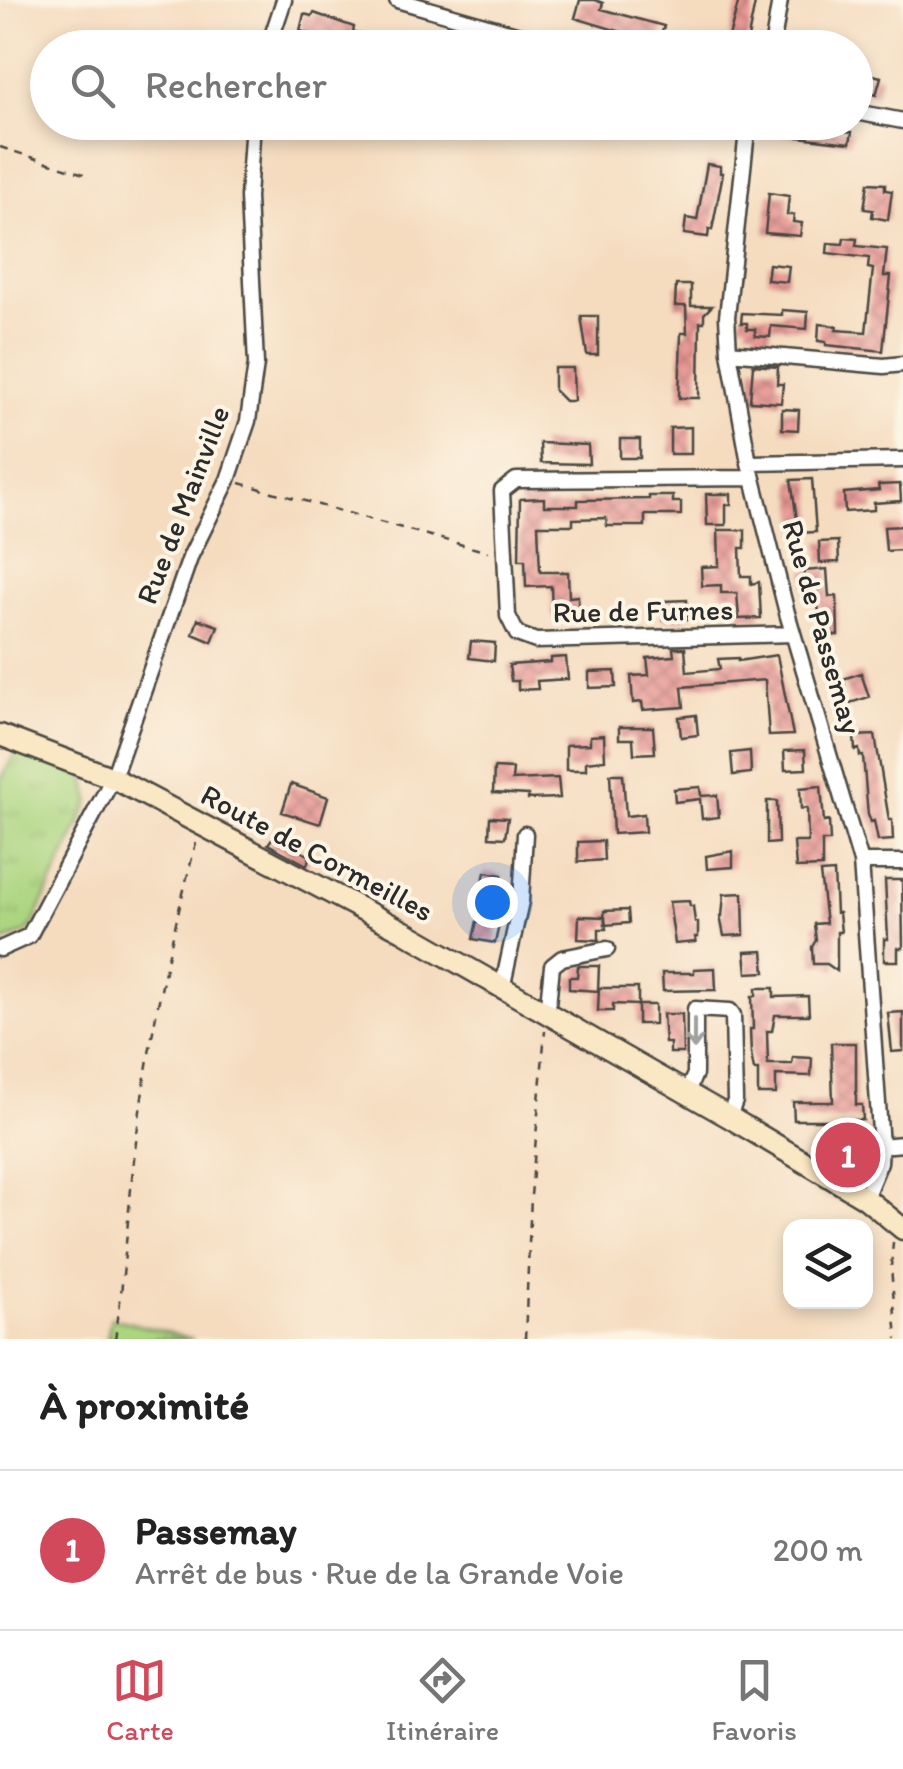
<!DOCTYPE html>
<html lang="fr">
<head>
<meta charset="utf-8">
<style>
	body { margin:0; font-family:Itim,sans-serif; background:#f2f2f2; color:#222 }
	.controls { position:absolute; right:30px; bottom:30px; display:grid; overflow:hidden; border-radius:20px; box-shadow:0 5px 15px #0003 }
	.controls button { width:90px; height:90px; display:grid; place-items:center; padding:0; border:0; border-bottom:2px solid #e0e0e0; background:#fff; color:#222; font:50px sans-serif }
	.you { position:absolute; left:492px; top:902px; width:35px; height:35px; margin:-25px; border:8px solid #fff; border-radius:50%; background:#1a73e8; box-shadow:0 0 0 15px #1a73e833 }
	.badge { display:grid; place-items:center; width:65px; height:65px; border-radius:50%; background:#d1495b; color:#fff; font-size:32px; font-weight:700 }
	.pin { position:absolute; translate:-50% -50%; border:5px solid #fff; box-shadow:0 2px 10px #0006 }
	.list { margin:0; padding:0; list-style:none }
	h2 { display:flex; justify-content:space-between; align-items:center; height:130px; margin:0; padding:0 40px; font-size:42px }
	h2 small { font-size:32px; font-weight:400; color:#767676 }
	.list li { display:grid; grid-template-columns:65px 1fr auto; gap:30px; align-items:center; box-sizing:border-box; height:160px; padding:0 40px; border-top:2px solid #e0e0e0 }
	.list b { display:block; font-size:38px; white-space:nowrap }
	.list p { margin:0; font-size:32px; white-space:nowrap; color:#767676 }
	.list em { font-size:32px; font-style:normal; color:#767676 }
	.icon { flex:none; width:55px; height:55px; fill:none; stroke:currentColor; stroke-width:2; stroke-linecap:round; stroke-linejoin:round }
	.map { position:relative; flex:none; width:903px; height:1339px; overflow:hidden }
	.search { position:absolute; background:#fff; box-shadow:0 5px 15px #0003; left:30px; right:30px; top:30px; height:110px; display:flex; align-items:center; gap:25px; box-sizing:border-box; padding:0 35px; border-radius:55px; color:#767676; font-size:38px }
	.sheet { height:290px; background:#fff }
	nav { display:flex; justify-content:space-around; align-items:center; box-sizing:border-box; height:140px; border-top:2px solid #e0e0e0; background:#fff; font-size:28px; color:#767676 }
	nav a { display:grid; justify-items:center; gap:5px }
	nav .on { color:#d1495b }
	.map>svg:first-child { display:block }
	.grass { fill:url(#grass-tufts); stroke:#6c8056; stroke-width:2.5 }
	.building { fill:url(#building-cross-hatch) }
	.lines { fill:none; stroke-linecap:round; stroke-linejoin:round }
	.minor-casing { stroke:#494641; stroke-width:19 }
	.secondary-casing { stroke:#494641; stroke-width:25 }
	.path { stroke:#494641; stroke-width:2.5; stroke-dasharray:8 8; stroke-linecap:butt }
	.minor { stroke:#fff; stroke-width:14 }
	.secondary { stroke:#fae7c3; stroke-width:20 }
	.oneway { stroke:#a0a0a0 }
	.labels { text-anchor:middle; stroke-width:8; stroke-linejoin:round; paint-order:stroke }
	.street-label { font-size:30px; fill:#2b2b2b; stroke:#fcf5e5 }
</style>
</head>
<body>
<div class="map">
<svg width="903" height="1339" viewBox="0 0 903 1339">
	<defs>
		<pattern id="grass-tufts" width="24" height="20" patternUnits="userSpaceOnUse" patternTransform="scale(2.5)"><rect width="24" height="20" fill="#acd580"/><path d="M3 7l-1-3M5 7V3M7 7l1-3M15 17l-1-3M17 17v-4M19 17l1-3" fill="none" stroke="#94b76f"/></pattern>
		<pattern id="building-cross-hatch" width="8" height="8" patternUnits="userSpaceOnUse" patternTransform="scale(2.5)"><rect width="8" height="8" fill="#e89894"/><path d="M0 0l8 8M0 8l8-8" fill="none" stroke="#bc7c79"/></pattern>
	</defs>
	<rect width="100%" height="100%" fill="#fcf5e5"/>
	<filter id="ink" filterUnits="userSpaceOnUse"><feTurbulence type="fractalNoise" baseFrequency=".01" numOctaves="2"/><feDisplacementMap in="SourceGraphic" scale="20" xChannelSelector="R" yChannelSelector="G"/><feConvolveMatrix kernelMatrix="1 2 1 2 8 2 1 2 1" color-interpolation-filters="sRGB"/></filter>
	<filter id="wash" filterUnits="userSpaceOnUse"><feTurbulence type="fractalNoise" baseFrequency=".0048" numOctaves="4" result="noise"/><feDisplacementMap in="SourceGraphic" scale="40" xChannelSelector="R" yChannelSelector="G"/><feGaussianBlur stdDeviation="2.25" result="paint"/><feColorMatrix in="noise" values="0 0 0 0 0 0 0 0 0 0 0 0 0 0 0 0 0 1.4 0 .05"/><feComposite in="paint" operator="in"/></filter>
	<g filter="url(#wash)">
		<rect width="100%" height="100%" fill="#f5dcbf"/>
		<path class="grass" d="M18 749 85 777 90 801 33 924 26 932 0 943V781Z
			M111 1318 193 1339H107Z"/>
		<g id="blocks">
			<path class="building" d="M580 0H595L603 3 601 9 664 26 658 43 575 18Z
				M739 0 755 3 746 48H726Z
				M314 13 354 27 353 32 376 38 377 35 409 45V48H347L313 39V35L300 31 304 14 312 16Z
				M865 73 881 77 876 95 860 91Z
				M626 122H692L691 136 674 132 672 138 625 127Z
				M783 122 852 132 850 143 781 135Z
				M707 164 720 166V173H723L712 230 709 229 708 237 684 234 686 218 697 220Z
				M868 183 885 184V190L892 191 888 220 872 217 873 210 864 209Z
				M769 193 789 196 787 215H794L793 222 802 223 800 236 765 233Z
				M844 238 857 239 856 246 887 249 884 276H891L883 351 826 345V342L818 341 819 324 837 326 836 330 866 332 873 269 868 268 869 258 827 253 828 243 843 244Z
				M769 264 789 266 787 282 767 280Z
				M676 285H691V306H712L704 314V322H700L699 398H679L681 333H687L686 306H675Z
				M782 310 808 312 807 329 771 326 770 337 755 336V329H747V323H741L742 313 782 315Z
				M581 316H598V355H587Z
				M753 365 778 367 777 384H783L781 403 750 401Z
				M554 368H573L574 401H565L554 390Z
				M782 409 799 410 798 430 782 429Z
				M691 427V454H670V428Z
				M620 439H640V458H620Z
				M540 443 588 445 589 464 541 463Z
				M812 479 816 532 799 533 791 480Z
				M900 484 901 501 874 503V510L845 512 844 493 879 490 878 485Z
				M706 494H731V505H726V525H707Z
				M649 496H673V502H681V515H645V526H607L606 518 573 519V525H538L540 572H568L569 597 578 596V612L552 617 551 586 526 587 525 560H519L520 499 544 498V506H578V500L649 499Z
				M903 526V550L886 551 884 527Z
				M718 530H745V548H740L741 576H751V584L759 582 761 618 739 619 737 593H721V585L702 586 701 567 719 566Z
				M838 541 839 562 820 563 819 542Z
				M827 569 829 597 837 596 838 635 821 636 817 592 805 593 804 571Z
				M687 600V619L663 620 662 601Z
				M198 619 218 626 212 642 193 634Z
				M471 641 495 643 494 661 469 658Z
				M673 648H685L687 672 720 669 718 659 738 658V661L777 655 793 735 769 736 765 680 682 687 684 707 643 710 642 702 633 703 631 676 649 675 647 658 674 656Z
				M566 657 568 679 537 681 538 689 518 690V681H511L509 665 551 662V658Z
				M615 671 616 687 589 688V672Z
				M861 673 869 697 850 703 843 679Z
				M696 715 698 735 681 737 679 717Z
				M619 727H653L655 753 634 754 633 739H619Z
				M604 735 605 760 586 762V770H566V745L590 744V736Z
				M875 735 889 820H892L893 840 878 841 874 821 871 822 868 815 863 756H860L859 749 855 750 854 736Z
				M805 750 806 769 785 770 784 751Z
				M750 751 751 773 733 775 731 753Z
				M494 768 513 769 512 780 558 778 560 798 528 799V795L493 793Z
				M610 774H623L626 816 644 814 645 832 613 834Z
				M291 784 328 797 320 824 282 812Z
				M821 786 824 822 829 821 830 841H822V867L796 868 794 842H808L807 808 801 809 800 788Z
				M700 787 701 796 717 795 719 817 702 819 700 799 675 802 674 789Z
				M767 801H777L778 843 767 844Z
				M490 817 508 818 505 838 489 837Z
				M284 830 298 838 293 847 310 856 307 865 268 844 274 836 279 839Z
				M603 841 604 860 578 862V842Z
				M733 851V867L707 869 706 856Z
				M485 872 502 875 498 895 481 892Z
				M834 872 836 913H839L841 932H837V971L827 964H813L812 947 816 940 814 924 826 923 820 873Z
				M885 880H902L903 948H898V961H884V939H888Z
				M743 893 744 935 724 936 720 916H722L724 894Z
				M689 901 690 906H693L695 922H698V937H695L696 942 675 944 669 902Z
				M628 910 629 923 605 925 604 911Z
				M579 916 605 917 606 929H599V940L578 939Z
				M477 921 499 925 495 943 473 939Z
				M763 951 765 972 747 973 745 952Z
				M578 966H599L598 991 569 989V977H577Z
				M715 968 716 990 663 991 662 973H694V969Z
				M599 988H638V1005L613 1004V1011H598Z
				M756 988H774V997L808 996 809 1015H775L772 1031H767L768 1064H792L793 1057 812 1058 811 1076 776 1075V1094H758V1070H754L751 1054 750 1029H753L752 996H756Z
				M638 1005H655V1024H638Z
				M903 1012V1051L892 1052 888 1013Z
				M663 1014H682L683 1053H670V1043H665Z
				M831 1043H856V1105H862L863 1120H794L793 1102H833Z"/>
		</g>
	</g>
	<g filter="url(#ink)">
		<use href="#blocks" fill-opacity="0" stroke="#494641" stroke-width="2.5"/>
		<g class="lines">
			<g class="minor-casing">
				<path id="minor" d="M397 0 565 48
					M268 48 284 0
					M772 48 780 0
					M856 112 903 121
					M748 122 727 317 729 352 749 463 787 613 861 862 881 1146 880 1162 865 1198
					M729 352 884 366 903 364
					M749 463 903 460
					M753 478 516 480 502 491 508 616 517 634 536 641 793 634
					M861 862H903
					M0 949 29 936 113 778 191 555 228 480 248 421 256 364 248 197 253 122
					M502 989 521 901 525 834
					M547 1014 552 966 562 958 607 949
					M687 1092 695 1074V1009L730 1011 733 1015 735 1101 729 1117
					M838 1182 881 1146 903 1144"/>
			</g>
			<g class="secondary-casing">
				<path id="secondary" d="M0 735 113 778 403 931 729 1117 865 1198 903 1229"/>
			</g>
			<path class="path" d="M0 147 87 175
				M240 483 488 552
				M893 1242 891 1267 897 1339
				M115 1339C125 1274 128 1207 136 1142 148 1041 170 941 196 843
				M525 1339 531 1196 545 1031"/>
			<use href="#minor" class="minor"/>
			<use href="#secondary" class="secondary"/>
		</g>
		<defs><path id="oneway-shaft" d="M-6 0H5M1.5-3L5.5 0L1.5 3" fill="none" stroke-width="1.6" stroke-linecap="round" stroke-linejoin="round" transform="scale(2.5)"/></defs>
		<use class="oneway" href="#oneway-shaft" transform="translate(694 1034) rotate(90)"/>
	</g>
	<g class="labels">
		<g class="street-label">
			<text transform="translate(183 505) rotate(-69)" y="10">Rue de Mainville</text>
			<text transform="translate(643 611) rotate(-1)" y="10">Rue de Furnes</text>
			<text transform="translate(822 627) rotate(74)" y="10">Rue de Passemay</text>
			<text transform="translate(317 853) rotate(28)" y="10">Route de Cormeilles</text>
		</g>
	</g>
</svg>
<div class="controls">
<button><svg class="icon" aria-label="layers" viewBox="0 0 24 24"><path d="M12 4l9 5-9 5-9-5zM3 14l9 5 9-5"/></svg></button>
</div>
<div class="you"></div>
<div class="pin badge" style="left:848px;top:1155px">1</div>
<div class="search"><svg class="icon" aria-label="search" viewBox="0 0 24 24"><circle cx="10" cy="10" r="6"/><path d="M15 15l6 6"/></svg>Rechercher</div>
</div>
<section class="sheet">
<h2>À proximité<small></small></h2>
<ul class="list">
<li><span class="badge">1</span><div><b>Passemay</b><p>Arrêt de bus · Rue de la Grande Voie</p></div><em>200 m</em></li>
</ul>
</section>
<nav>
<a class="on"><svg class="icon" aria-label="map" viewBox="0 0 24 24"><path d="M3 6l6-2 6 2 6-2v14l-6 2-6-2-6 2zM9 4v14M15 6v14"/></svg>Carte</a>
<a><svg class="icon" aria-label="directions" viewBox="0 0 24 24"><path d="M12 3l9 9-9 9-9-9zM9 14v-3h6M13 9l2 2-2 2"/></svg>Itinéraire</a>
<a><svg class="icon" aria-label="saved" viewBox="0 0 24 24"><path d="M7 4h10v16l-5-4-5 4z"/></svg>Favoris</a>
</nav>
</body>
</html>
